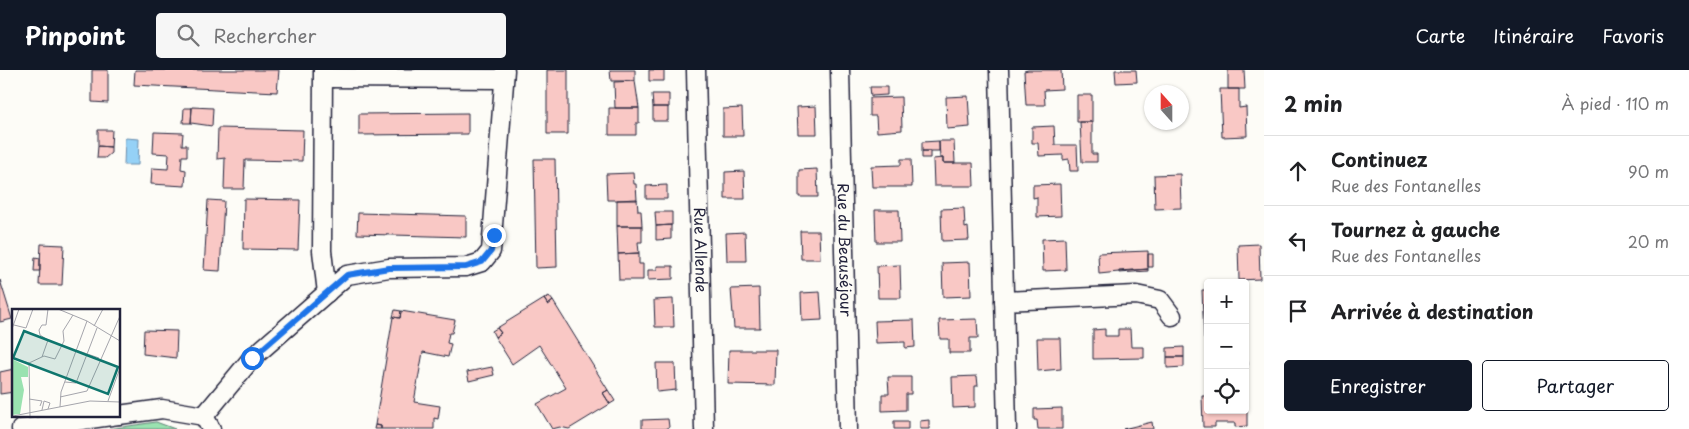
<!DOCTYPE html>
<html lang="fr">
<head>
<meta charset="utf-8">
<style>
	body { margin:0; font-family:"Playpen Sans",sans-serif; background:#f6f6f6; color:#202124 }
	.controls { position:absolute; right:15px; bottom:15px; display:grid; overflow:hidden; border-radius:5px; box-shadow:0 1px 4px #0004 }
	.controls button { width:45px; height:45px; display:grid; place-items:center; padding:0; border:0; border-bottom:1px solid #e0e0e0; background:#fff; color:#202124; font:25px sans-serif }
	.compass { position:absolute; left:1144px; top:15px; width:45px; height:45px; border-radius:50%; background:#fff; box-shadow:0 1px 4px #0004; rotate:339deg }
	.stop { position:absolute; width:15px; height:15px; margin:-11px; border:4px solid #1a73e8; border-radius:50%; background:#fff }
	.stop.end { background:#1a73e8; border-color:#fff; box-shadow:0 1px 5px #0008 }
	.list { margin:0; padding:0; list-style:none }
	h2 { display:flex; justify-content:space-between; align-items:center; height:65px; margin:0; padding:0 20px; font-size:21px }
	h2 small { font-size:16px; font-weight:400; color:#757577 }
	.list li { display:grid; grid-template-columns:32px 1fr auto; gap:15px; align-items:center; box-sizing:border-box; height:70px; padding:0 20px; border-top:1px solid #e0e0e0 }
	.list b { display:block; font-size:19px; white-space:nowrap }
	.list p { margin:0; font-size:16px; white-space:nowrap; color:#757577 }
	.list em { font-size:16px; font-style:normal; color:#757577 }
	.actions { display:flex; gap:10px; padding:15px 20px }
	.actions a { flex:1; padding:11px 0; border:1px solid #111827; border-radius:5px; text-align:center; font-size:18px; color:#111827 }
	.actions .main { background:#111827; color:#fff }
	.icon { flex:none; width:28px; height:28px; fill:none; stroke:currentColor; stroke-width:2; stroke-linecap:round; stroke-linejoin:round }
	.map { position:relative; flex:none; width:1264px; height:359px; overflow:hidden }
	header { display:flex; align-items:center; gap:30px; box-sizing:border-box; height:70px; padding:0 25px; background:#111827; color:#fff }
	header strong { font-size:24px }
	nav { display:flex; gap:28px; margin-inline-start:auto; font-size:18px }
	.search { width:350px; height:45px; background:#f6f6f6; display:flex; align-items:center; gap:12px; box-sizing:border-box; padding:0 18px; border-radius:5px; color:#757577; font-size:19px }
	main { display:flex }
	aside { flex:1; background:#fff }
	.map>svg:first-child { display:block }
	.green { fill:#9ae2b0; stroke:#5e8276 }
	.water { fill:#95d1f6; stroke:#678bab }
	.building { fill:#f9c8c5; stroke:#22223b }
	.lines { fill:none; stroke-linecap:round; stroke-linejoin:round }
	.minor-casing { stroke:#22223b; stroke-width:21 }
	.minor { stroke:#fdfcf7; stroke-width:18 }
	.route { stroke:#1a73e8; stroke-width:6 }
	.labels { text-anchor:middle; stroke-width:4.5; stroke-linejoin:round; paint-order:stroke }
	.street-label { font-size:15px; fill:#22223b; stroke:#fdfcf7 }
	.inset-road { fill:none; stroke:#a5a5ac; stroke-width:1 }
	.view { fill:#0f766e; fill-opacity:0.15; stroke:#0f766e; stroke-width:2.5 }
	.inset-edge { fill:none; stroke:#22223b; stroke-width:2.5 }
</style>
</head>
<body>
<header>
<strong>Pinpoint</strong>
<div class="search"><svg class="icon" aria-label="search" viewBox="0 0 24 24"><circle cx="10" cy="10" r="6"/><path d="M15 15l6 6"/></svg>Rechercher</div>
<nav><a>Carte</a><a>Itinéraire</a><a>Favoris</a></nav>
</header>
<main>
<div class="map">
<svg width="1264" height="359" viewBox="0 0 1264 359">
	<rect width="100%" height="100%" fill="#fdfcf7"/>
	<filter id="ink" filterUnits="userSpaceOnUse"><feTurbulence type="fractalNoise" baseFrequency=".02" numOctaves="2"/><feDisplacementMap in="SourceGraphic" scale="10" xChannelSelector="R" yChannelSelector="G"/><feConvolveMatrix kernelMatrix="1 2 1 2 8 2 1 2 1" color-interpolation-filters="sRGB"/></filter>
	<g filter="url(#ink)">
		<path class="green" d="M156 352 175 359H109Z"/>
		<path class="water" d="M125 68 139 69 138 95H124Z"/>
		<path class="building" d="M92 0H108V33L92 32Z
			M135 0H279L277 22 134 15Z
			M547 0H568V64H547Z
			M610 0H635V11H611Z
			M649 0H664V11H649Z
			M1028 0H1061L1062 19 1044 20 1045 35H1026L1024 1Z
			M1115 0H1136L1137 12 1116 13Z
			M1228 0H1244L1245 19H1228Z
			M635 11 639 38H615L614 12Z
			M870 17H887V25L871 26Z
			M1220 19H1239V38L1246 37 1247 66 1222 67Z
			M652 24H669V37H653Z
			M1077 25H1092V52H1077Z
			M968 26 970 57 947 59 946 27Z
			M901 27 902 60 877 62 876 46H870V28Z
			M816 36 817 64H798L797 37Z
			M192 37 213 38 212 56 191 53Z
			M653 37H668V51H653Z
			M184 38H192L191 53H183Z
			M609 38H639V53H636V65H609Z
			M742 38 743 66H723V39Z
			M468 43V64L359 65V44Z
			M1080 52H1092V84H1097V92H1082Z
			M1054 56 1055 75H1077L1078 101H1070L1069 89 1063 90V85L1039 86 1038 73H1032V57Z
			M218 58 303 60 302 91 245 90 244 119H224L225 88 217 89Z
			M98 60H112L111 77 98 76Z
			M154 62 183 63 182 75H187V86H182L181 99 186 100 185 116 151 114 152 98 168 99 169 84 153 83Z
			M939 71V81H922V72Z
			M939 71H954L955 93H943V88H940Z
			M98 76 111 77V83L105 88H97Z
			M922 81H930V88H922Z
			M943 88V93H973L974 116H934L933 89Z
			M534 89H555L557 197 536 198Z
			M901 89H911L912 117H872L871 96 901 95Z
			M817 99 818 127H799V100Z
			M744 101 745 129H725V102Z
			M633 103 634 114H636L637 130H607L606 104Z
			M1180 104 1181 138 1155 139 1154 105Z
			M1060 114 1061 146 1037 147V127L1033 128V115Z
			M667 115V129H646V116Z
			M244 129 300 130 298 180 243 179Z
			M637 129 638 141H641L642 156H617V130Z
			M208 130 224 131 220 201 204 200Z
			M964 138 965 158 968 157 969 170 942 171 941 139Z
			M875 140H899L900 172H876Z
			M655 142H672V155L656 156Z
			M358 143 466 146V167L357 164Z
			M671 155V169L656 170V156Z
			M617 156H642V172H638L639 183 618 184Z
			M800 161H819L820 189H801Z
			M745 162 746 191H727L726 163Z
			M1065 168 1066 200 1043 201 1042 169Z
			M41 174 64 175 62 215H39Z
			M1259 174 1260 209 1239 210 1238 175Z
			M1148 181V199L1099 204 1098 183Z
			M639 183V194H643V210H619L618 184Z
			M1148 184H1153V197H1148Z
			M35 187 40 188V201H34Z
			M970 192 971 226 943 227 942 193Z
			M900 195 901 228H878L877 196Z
			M657 196H673V209L648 210V200H657Z
			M1148 199V201L1119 203V201Z
			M0 210 12 249 0 252Z
			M759 218 760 258H734L731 219Z
			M1202 220H1208V268L1204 269Z
			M820 222 822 250 802 251 801 223Z
			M549 226 553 231 548 235 544 229Z
			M544 229 548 235 553 231 608 320 603 323 610 334 569 359 560 357 552 359 537 334 566 318 539 275 512 294 495 267 501 263 497 258Z
			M673 229 674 257H655L654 230Z
			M395 240 401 241 400 248 393 247Z
			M401 241 455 250 452 263H449L447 273 451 274 448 287 423 282 414 332 440 336 438 349 434 348V359H381V356L375 355 393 247 400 248Z
			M977 249 978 268H970V283H949V269H940L939 250Z
			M914 250 915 277 905 278V272L876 273 875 251Z
			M497 258 501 263 495 267 492 261Z
			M1105 259V266H1118V259H1130L1131 277H1144V288L1093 289V260Z
			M144 260 177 261 176 288 143 284Z
			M1037 268H1060L1061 299 1038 301Z
			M1184 277V287H1167V278Z
			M729 280H776L775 315 728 314Z
			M1245 284H1247L1248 295H1245Z
			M1167 287H1184V297L1167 298Z
			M656 293H675L676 320 657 322Z
			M492 297 494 305 469 311 467 302Z
			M14 299V322L0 324V302Z
			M977 306 978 316H975V337L953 338 952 307Z
			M888 307H911V324H906V340L882 341V324H889Z
			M608 320 615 331 610 334 603 323Z
			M1245 325H1247V356L1235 357V353H1215V357H1203L1202 326H1208V340H1245Z
			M1062 338V359H1038L1037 350H1034V339Z
			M668 349 669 357 666 359H642V350Z
			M929 350V359H920V351Z
			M894 351H908V359H894Z
			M1152 352 1153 359H1123Z
			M375 355 381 356V359H374Z"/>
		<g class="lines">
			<g class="minor-casing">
				<g id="minor">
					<path d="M323 0 322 181 327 223"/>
					<path id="s1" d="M696 0 704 359"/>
					<path id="s2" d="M840 0 848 359"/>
					<path d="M999 0 1007 359"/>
					<path d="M324 8 504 9"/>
					<path d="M1004 231 1136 225 1160 230 1172 246"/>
					<path d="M119 345 162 339 204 346"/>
					<path d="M21 359 118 345"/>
					<path d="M211 359 204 346 252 288 347 205 389 198 466 197 482 192 491 181 505 0"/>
				</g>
			</g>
			<use href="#minor" class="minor"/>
		</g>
	</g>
	<g class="lines" filter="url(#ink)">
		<path class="route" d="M252 288 347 205 389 198 466 197 482 192 491 181 494 165"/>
	</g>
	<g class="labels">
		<g class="street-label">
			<text dy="5" stroke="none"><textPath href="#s1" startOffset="180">Rue Allende</textPath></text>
			<text dy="5" stroke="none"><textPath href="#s2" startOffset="180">Rue du Beauséjour</textPath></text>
		</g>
	</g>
	<g transform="translate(12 239)">
		<rect width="108" height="108" fill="#fdfcf7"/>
		<path d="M0 50 16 58V68H9L12 81 8 105 0 106Z" fill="#9ae2b0"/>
		<path class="inset-road" d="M46 0 75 12 108 32M2 16 14 19 21 0M82 17 91 0M0 20 7 0M64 41 87 49M30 48 36 31 28 26 27 21 30 16H34L36 0M0 49 17 54M53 73 64 74 85 19M48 88 75 82 108 7M17 90 30 92 28 97M96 92 108 59M48 98 49 83 75 12M30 101 32 92 38 94 36 100M1 107 78 92 108 93M18 107 17 54 32 47 43 50 52 32 51 22 61 6"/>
		<path class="view" d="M12 22 106 58 96 85 1 49Z"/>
		<rect width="108" height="108" class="inset-edge"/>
	</g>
</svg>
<div class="controls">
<button>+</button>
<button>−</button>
<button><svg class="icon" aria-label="locate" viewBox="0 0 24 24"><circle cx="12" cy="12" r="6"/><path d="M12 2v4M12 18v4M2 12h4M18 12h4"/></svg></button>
</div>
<svg class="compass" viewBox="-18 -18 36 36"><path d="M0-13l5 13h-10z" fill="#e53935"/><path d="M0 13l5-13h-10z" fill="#757577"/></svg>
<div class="stop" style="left:252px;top:288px"></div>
<div class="stop end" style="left:494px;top:165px"></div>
</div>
<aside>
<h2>2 min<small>À pied · 110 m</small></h2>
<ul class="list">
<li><svg class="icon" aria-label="ahead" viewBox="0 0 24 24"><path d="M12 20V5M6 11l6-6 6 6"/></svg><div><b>Continuez</b><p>Rue des Fontanelles</p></div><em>90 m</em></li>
<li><svg class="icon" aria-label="left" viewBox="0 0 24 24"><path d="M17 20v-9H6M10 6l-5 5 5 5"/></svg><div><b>Tournez à gauche</b><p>Rue des Fontanelles</p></div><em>20 m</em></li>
<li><svg class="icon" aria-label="arrive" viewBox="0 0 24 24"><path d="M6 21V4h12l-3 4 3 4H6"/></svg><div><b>Arrivée à destination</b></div></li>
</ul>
<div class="actions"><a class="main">Enregistrer</a><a>Partager</a></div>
</aside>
</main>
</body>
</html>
